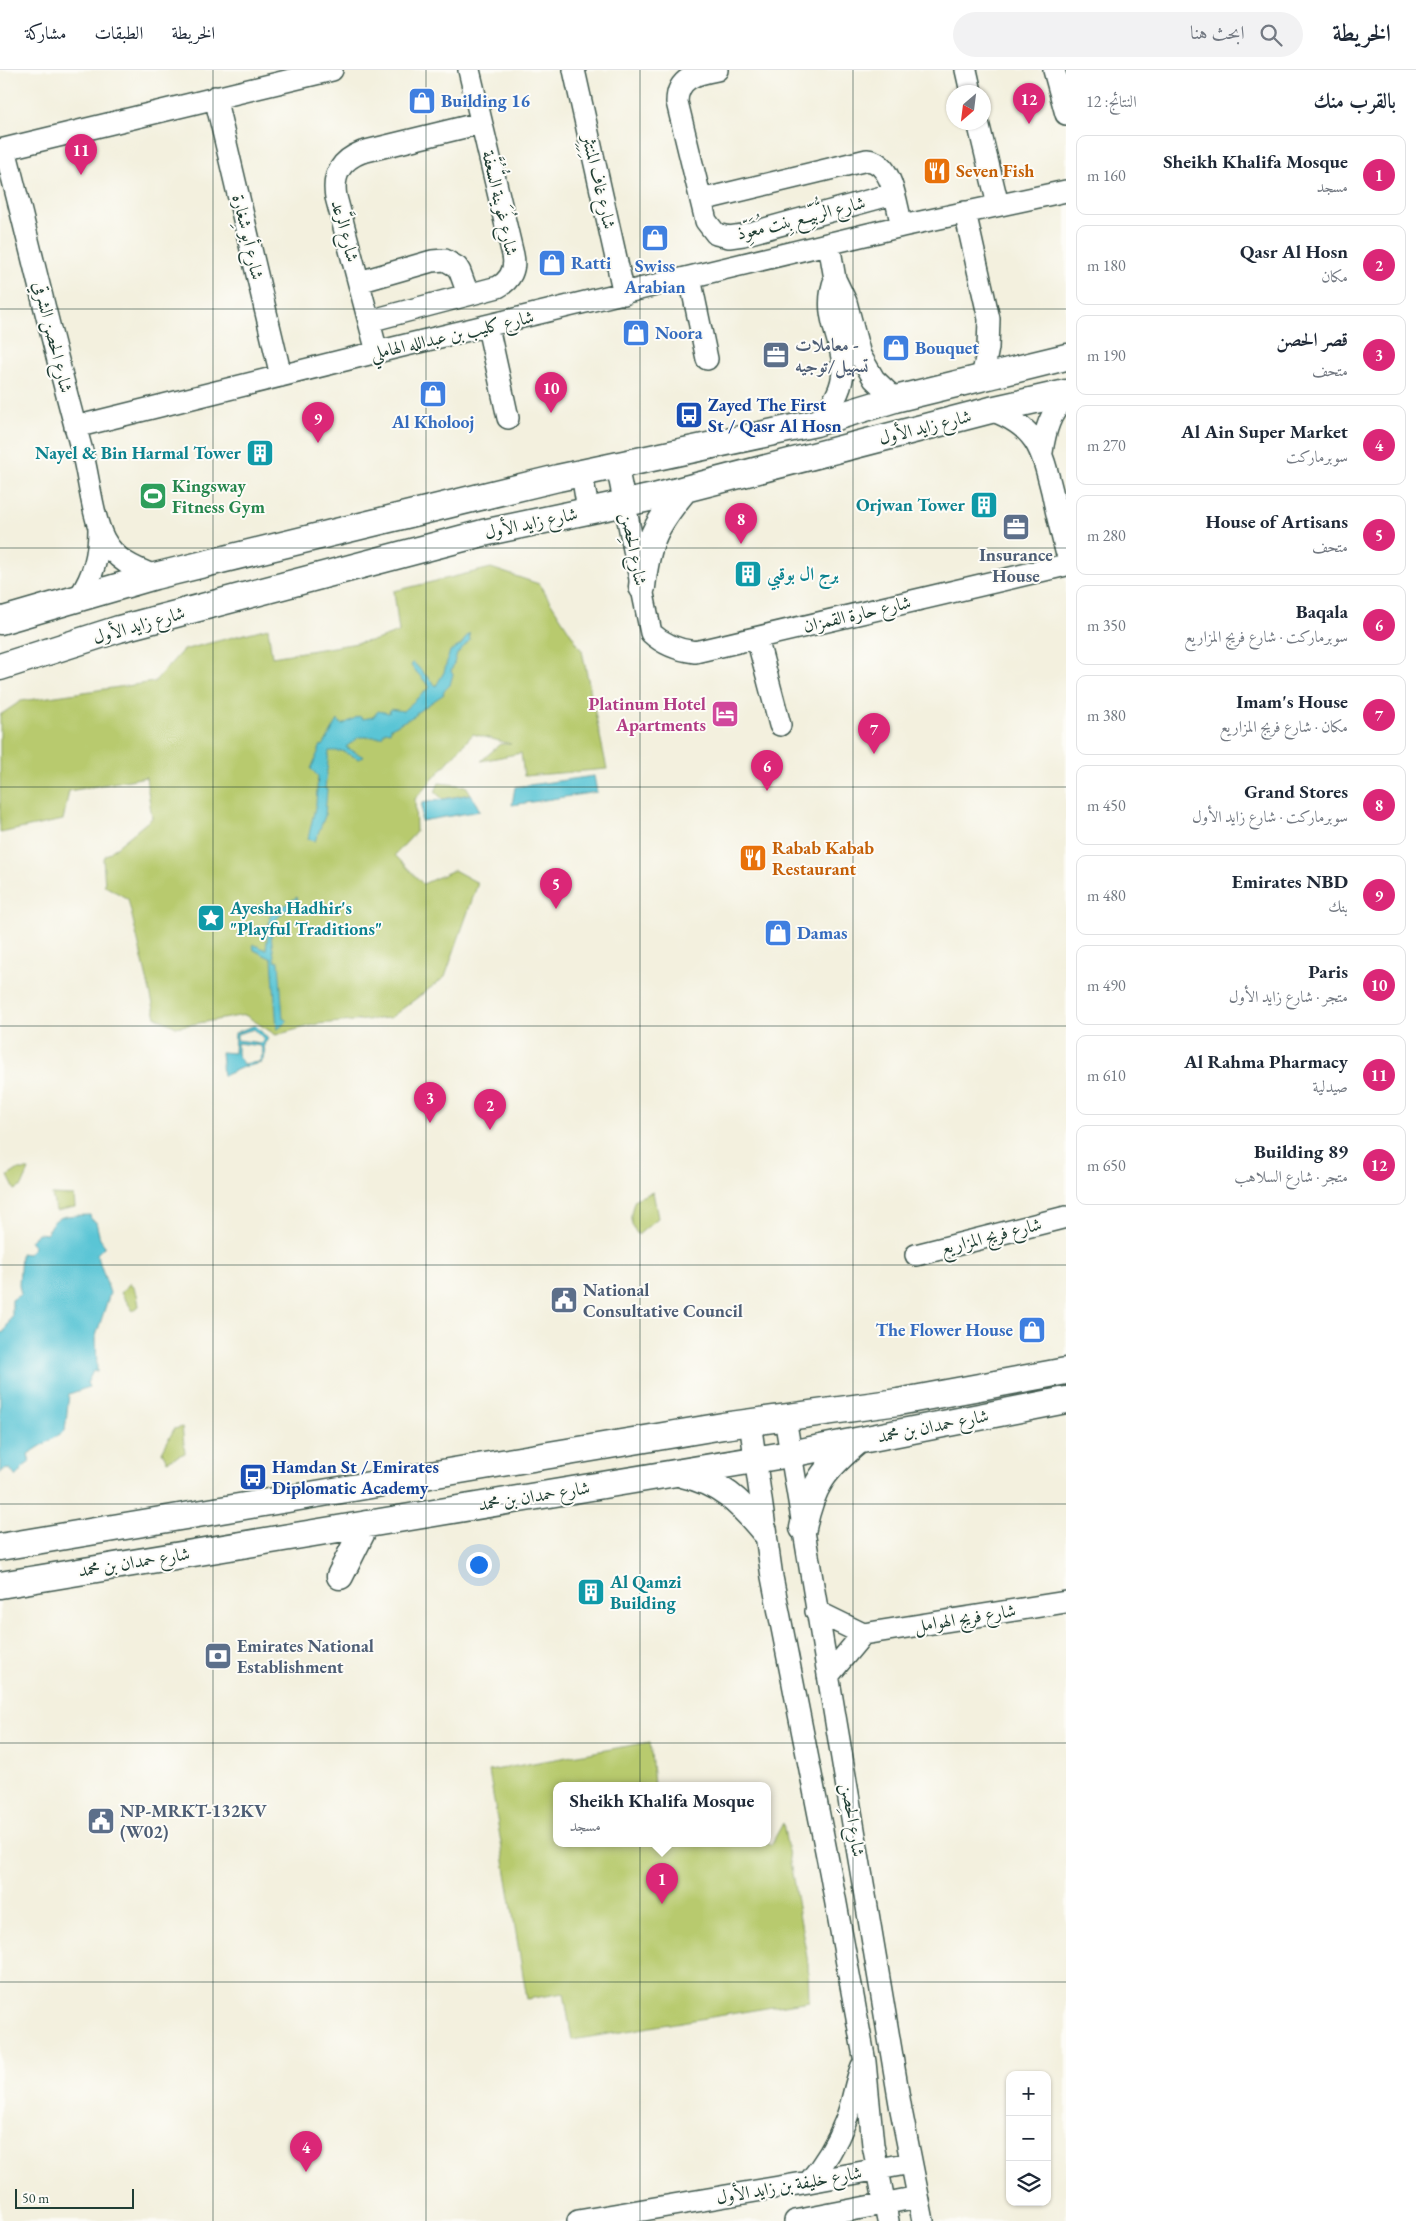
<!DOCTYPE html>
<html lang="ar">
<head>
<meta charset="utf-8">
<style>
	body { margin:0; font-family:"EB Garamond",Amiri,serif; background:#f2f2f3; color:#1f2937; direction:rtl }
	.controls { position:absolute; right:15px; bottom:15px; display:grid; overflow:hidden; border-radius:10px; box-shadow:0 1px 4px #0004 }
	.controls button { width:45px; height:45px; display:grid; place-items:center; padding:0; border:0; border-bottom:1px solid #e0e1e3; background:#fff; color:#1f2937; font:25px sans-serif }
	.compass { position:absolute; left:946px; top:15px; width:45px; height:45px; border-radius:50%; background:#fff; box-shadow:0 1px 4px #0004; rotate:208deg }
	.scale { position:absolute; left:15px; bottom:12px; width:119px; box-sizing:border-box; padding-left:5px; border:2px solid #1f3d34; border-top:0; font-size:14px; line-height:18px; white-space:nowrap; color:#1f3d34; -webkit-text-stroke:4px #fdfcf7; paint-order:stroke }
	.you { position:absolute; left:478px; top:1494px; width:18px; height:18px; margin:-12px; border:4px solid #fff; border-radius:50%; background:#1a73e8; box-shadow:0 0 0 8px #1a73e833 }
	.badge { display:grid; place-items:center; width:32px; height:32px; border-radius:50%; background:#db2777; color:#fff; font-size:16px; font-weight:700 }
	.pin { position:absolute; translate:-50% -41px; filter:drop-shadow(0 1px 2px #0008) }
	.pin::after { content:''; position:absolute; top:26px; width:18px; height:15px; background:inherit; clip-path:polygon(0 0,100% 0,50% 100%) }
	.popup { position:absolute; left:553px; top:1712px; width:218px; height:65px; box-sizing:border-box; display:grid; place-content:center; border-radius:10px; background:#fff; filter:drop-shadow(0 1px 4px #0005); font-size:16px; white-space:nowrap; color:#747a83 }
	.popup b { font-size:19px; color:#1f2937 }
	.popup::after { content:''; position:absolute; left:50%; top:100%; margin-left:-10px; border:10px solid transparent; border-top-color:#fff }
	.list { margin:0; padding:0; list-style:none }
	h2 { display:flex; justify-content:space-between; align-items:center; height:65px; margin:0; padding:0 20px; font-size:21px }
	h2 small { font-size:16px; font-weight:400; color:#747a83 }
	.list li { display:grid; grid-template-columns:32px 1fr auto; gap:15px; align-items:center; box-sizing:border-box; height:80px; margin:0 10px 10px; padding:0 10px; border:1px solid #e0e1e3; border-radius:10px }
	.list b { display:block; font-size:19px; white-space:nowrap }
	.list p { margin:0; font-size:16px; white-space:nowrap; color:#747a83 }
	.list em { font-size:16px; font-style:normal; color:#747a83 }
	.icon { flex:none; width:28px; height:28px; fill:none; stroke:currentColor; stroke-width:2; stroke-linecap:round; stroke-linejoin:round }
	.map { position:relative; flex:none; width:1066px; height:2151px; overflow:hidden; direction:ltr }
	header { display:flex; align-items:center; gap:30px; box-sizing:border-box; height:70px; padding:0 25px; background:#fff; border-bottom:1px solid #e0e1e3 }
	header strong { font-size:24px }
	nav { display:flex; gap:28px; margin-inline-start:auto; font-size:18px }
	.search { width:350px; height:45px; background:#f2f2f3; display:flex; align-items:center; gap:12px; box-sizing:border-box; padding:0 18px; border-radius:28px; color:#747a83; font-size:19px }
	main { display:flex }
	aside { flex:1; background:#fff }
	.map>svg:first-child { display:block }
	.green { fill:#b8ca6e; stroke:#6c8451 }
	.water { fill:#5ac5d5; stroke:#3c8184; fill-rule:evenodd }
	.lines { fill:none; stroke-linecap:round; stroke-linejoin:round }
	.minor-casing { stroke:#3f584e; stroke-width:24 }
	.major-casing { stroke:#3f584e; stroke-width:29 }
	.minor { stroke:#fff; stroke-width:21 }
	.major { stroke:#fff; stroke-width:26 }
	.grid { fill:none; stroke:#1f3d34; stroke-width:1; stroke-opacity:0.55 }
	.labels { text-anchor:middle; stroke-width:4; stroke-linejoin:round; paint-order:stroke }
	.shop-label { font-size:18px; font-weight:bold; fill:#366cbe; stroke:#fdfcf7; text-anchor:start }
	.food-label { font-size:18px; font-weight:bold; fill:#c56008; stroke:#fdfcf7; text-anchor:start }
	.street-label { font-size:18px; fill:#1f3d34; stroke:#fdfcf7 }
	.service-label { font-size:18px; font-weight:bold; fill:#4e5e75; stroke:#fdfcf7; text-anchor:start }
	.transit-label { font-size:18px; font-weight:bold; fill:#164399; stroke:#fdfcf7; text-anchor:start }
	.culture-label { font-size:18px; font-weight:bold; fill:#0d838f; stroke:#fdfcf7; text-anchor:start }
	.leisure-label { font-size:18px; font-weight:bold; fill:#27864d; stroke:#fdfcf7; text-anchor:start }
	.hotel-label { font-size:18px; font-weight:bold; fill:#b23c85; stroke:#fdfcf7; text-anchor:end }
</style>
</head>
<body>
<header>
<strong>الخريطة</strong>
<div class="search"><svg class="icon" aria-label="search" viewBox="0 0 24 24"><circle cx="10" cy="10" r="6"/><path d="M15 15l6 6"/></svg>ابحث هنا</div>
<nav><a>الخريطة</a><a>الطبقات</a><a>مشاركة</a></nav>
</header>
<main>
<aside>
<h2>بالقرب منك<small>النتائج: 12</small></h2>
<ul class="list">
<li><span class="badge">1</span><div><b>Sheikh Khalifa Mosque</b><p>مسجد</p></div><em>160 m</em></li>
<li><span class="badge">2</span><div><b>Qasr Al Hosn</b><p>مكان</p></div><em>180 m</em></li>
<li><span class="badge">3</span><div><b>قصر الحصن</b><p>متحف</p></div><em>190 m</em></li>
<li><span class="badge">4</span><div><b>Al Ain Super Market</b><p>سوبرماركت</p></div><em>270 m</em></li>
<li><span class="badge">5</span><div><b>House of Artisans</b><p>متحف</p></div><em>280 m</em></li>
<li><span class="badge">6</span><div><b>Baqala</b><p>سوبرماركت · شارع فريج المزاريع</p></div><em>350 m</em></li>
<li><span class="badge">7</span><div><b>Imam's House</b><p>مكان · شارع فريج المزاريع</p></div><em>380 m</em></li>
<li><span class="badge">8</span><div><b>Grand Stores</b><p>سوبرماركت · شارع زايد الأول</p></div><em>450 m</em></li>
<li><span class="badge">9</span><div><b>Emirates NBD</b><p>بنك</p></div><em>480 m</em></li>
<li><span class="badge">10</span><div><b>Paris</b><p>متجر · شارع زايد الأول</p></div><em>490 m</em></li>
<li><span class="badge">11</span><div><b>Al Rahma Pharmacy</b><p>صيدلية</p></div><em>610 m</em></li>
<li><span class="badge">12</span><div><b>Building 89</b><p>متجر · شارع السلاهب</p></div><em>650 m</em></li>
</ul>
</aside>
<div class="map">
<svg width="1066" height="2151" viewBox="0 0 1066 2151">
	<rect width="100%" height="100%" fill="#fdfcf7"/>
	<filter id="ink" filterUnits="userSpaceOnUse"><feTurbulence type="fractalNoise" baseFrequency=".02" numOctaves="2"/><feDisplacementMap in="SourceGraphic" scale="10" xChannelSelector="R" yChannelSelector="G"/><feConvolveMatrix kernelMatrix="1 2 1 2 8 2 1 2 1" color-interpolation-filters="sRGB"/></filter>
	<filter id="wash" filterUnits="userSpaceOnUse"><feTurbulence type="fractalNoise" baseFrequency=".0096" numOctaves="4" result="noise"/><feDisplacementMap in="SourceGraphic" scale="20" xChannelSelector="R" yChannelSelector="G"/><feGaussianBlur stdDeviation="1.12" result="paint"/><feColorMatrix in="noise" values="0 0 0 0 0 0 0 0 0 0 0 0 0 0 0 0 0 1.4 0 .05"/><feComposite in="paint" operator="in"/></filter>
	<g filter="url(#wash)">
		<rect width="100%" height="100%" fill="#f3f0de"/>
		<path class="green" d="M491 498 539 514 582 581 607 699 524 706 521 683 481 691 500 674H511L473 664 415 729 416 762 395 785 423 814 454 800 478 813 445 907 390 948 317 954 276 965 245 945 176 957 156 947 128 829 105 816 103 788 152 748 146 707 69 721 63 750 0 763V645L21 631 154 612 183 580 268 558 272 587 376 570 399 562 394 521Z
			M439 713 466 716 471 724 443 729 435 722Z
			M17 1100H29L22 1116 15 1120 8 1106Z
			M653 1122 658 1148 638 1165C628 1151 630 1145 635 1129Z
			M52 1125 74 1126 75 1137 56 1141Z
			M130 1213 137 1224 139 1236 133 1241 121 1223Z
			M182 1357 185 1383 167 1391 162 1382 174 1359Z
			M650 1672 654 1715H557V1773H765L771 1775 783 1753 808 1893 809 1931 572 1970 564 1923 527 1929 489 1701Z"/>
		<path class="water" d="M469 563 470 570 457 584 451 602 453 604 450 615 443 622 444 624 416 643V645L391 658 390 662 385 661 382 667H359L346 677 364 687 359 689 342 681H329L325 719H327L325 746 315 771 308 769 316 733 318 706 311 699 321 675 323 676 338 650 342 655 359 646 363 649 373 647 378 641 389 643 390 639 403 641 430 617 411 596 413 592 436 616 444 602 450 581 461 575Z
			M594 706 597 722 512 735 515 717Z
			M471 724 480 741 421 751 422 733Z
			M297 827 298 830C268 855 268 852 275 891L279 892 283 948 287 951 277 960 272 889 254 880 253 874 266 880 270 845Z
			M255 955 268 969 264 974 265 985 261 993 243 997 223 1006 221 982 234 983 235 963ZM254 959 264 969 261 973 237 970V964ZM237 973 261 976 263 984 259 992 243 994 237 984Z
			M90 1145 91 1149 96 1152 100 1169 105 1176 97 1184 110 1223 96 1266 97 1302 93 1301 87 1313 89 1317 69 1324 65 1361 28 1384 30 1392 23 1397 16 1407 10 1399 3 1400 0 1404V1263L4 1262 12 1246V1230L21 1224 19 1215 21 1183 28 1184 34 1177 30 1171 38 1163 47 1164C53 1142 71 1146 90 1145Z"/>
	</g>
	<g filter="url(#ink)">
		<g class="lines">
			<g class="minor-casing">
				<path id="minor" d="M574 0 624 224
					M717 0C696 4 677 8 677 32L706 151 716 164 729 167 743 165 893 124
					M966 0 971 22
					M1054 0 1066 44
					M215 27 281 306
					M978 52 998 135
					M5 79C31 179 54 281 82 381 89 407 92 446 104 469 115 490 134 498 155 506
					M0 80 332 0
					M701 130 867 90C893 92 896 135 902 156
					M965 142 989 249 988 278 982 308
					M829 174 835 209 846 232 860 285 874 309 895 329
					M690 208 707 289
					M359 212 432 191 445 190 457 197 460 202 468 224
					M369 251 498 217C511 210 516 199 513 185L469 0
					M488 257 508 348
					M377 282 336 127C332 105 341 90 362 82L481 53
					M991 340C1036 357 1041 377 1052 421 1056 441 1061 461 1066 481
					M816 353C876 292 814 264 835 209
					M75 357 377 282 902 156 1066 121
					M1042 382C1045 361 1050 342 1066 328
					M617 396 651 563C664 575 678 580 695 582L1066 495
					M582 404 588 440
					M80 526C94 504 99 485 99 459
					M757 568 780 655
					M916 1185 1066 1147
					M785 1348 901 2040 923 2151
					M750 1352 772 1507 830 1801 865 1992 873 2075 888 2151
					M816 1541 863 1564 1066 1532
					M828 1606 863 1564
					M809 2112C824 2094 836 2075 845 2052 853 2034 854 2015 862 1996
					M578 2151 809 2112 911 2093
					M795 2151 918 2127"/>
			</g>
			<g class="major-casing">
				<path id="major" d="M642 517C647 471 655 455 685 419
					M0 551 155 506 558 408 816 353 895 329 1066 287
					M0 597 119 559 483 463 654 427 991 340 1066 323
					M682 1404C720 1412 740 1432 764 1461
					M803 1458C812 1415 824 1399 858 1371
					M0 1477 723 1356 898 1332 1066 1301
					M340 1506 366 1454
					M0 1515 790 1384 1066 1330"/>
			</g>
			<use href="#minor" class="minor"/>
			<use href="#major" class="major"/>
		</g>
	</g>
	<path class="grid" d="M213 0V2151M426 0V2151M640 0V2151M853 0V2151M0 239H1066M0 478H1066M0 717H1066M0 956H1066M0 1195H1066M0 1434H1066M0 1673H1066M0 1912H1066"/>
	<defs>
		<g id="shop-square" transform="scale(1.4375)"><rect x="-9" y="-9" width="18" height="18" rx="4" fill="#3f7fe0" stroke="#fdfcf7"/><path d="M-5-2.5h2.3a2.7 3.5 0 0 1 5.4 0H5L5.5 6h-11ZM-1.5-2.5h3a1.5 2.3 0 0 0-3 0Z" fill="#fff"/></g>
		<g id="restaurant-square" transform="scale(1.4375)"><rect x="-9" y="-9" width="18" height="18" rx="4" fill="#e8710a" stroke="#fdfcf7"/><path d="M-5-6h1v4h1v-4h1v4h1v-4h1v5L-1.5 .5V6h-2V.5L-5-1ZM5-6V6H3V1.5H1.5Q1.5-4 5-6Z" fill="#fff"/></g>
		<g id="office-square" transform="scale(1.4375)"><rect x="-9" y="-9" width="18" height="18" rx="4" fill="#5c6f8a" stroke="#fdfcf7"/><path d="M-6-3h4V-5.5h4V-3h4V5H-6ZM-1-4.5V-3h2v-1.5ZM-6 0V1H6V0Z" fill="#fff"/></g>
		<g id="bus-square" transform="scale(1.4375)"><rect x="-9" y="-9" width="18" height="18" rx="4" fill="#1a4fb4" stroke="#fdfcf7"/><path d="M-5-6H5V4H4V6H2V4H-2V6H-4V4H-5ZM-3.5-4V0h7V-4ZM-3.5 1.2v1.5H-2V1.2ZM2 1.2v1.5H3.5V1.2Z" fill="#fff"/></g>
		<g id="building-square" transform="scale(1.4375)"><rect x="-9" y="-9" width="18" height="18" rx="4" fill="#0f9aa8" stroke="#fdfcf7"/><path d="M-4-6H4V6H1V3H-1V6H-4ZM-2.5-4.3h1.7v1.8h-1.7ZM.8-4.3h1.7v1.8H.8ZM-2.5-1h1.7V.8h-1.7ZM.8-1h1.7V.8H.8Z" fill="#fff"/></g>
		<g id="stadium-square" transform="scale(1.4375)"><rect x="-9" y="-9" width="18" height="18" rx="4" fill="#2e9e5b" stroke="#fdfcf7"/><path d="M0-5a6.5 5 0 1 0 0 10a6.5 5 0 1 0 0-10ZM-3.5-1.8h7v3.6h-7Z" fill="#fff"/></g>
		<g id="hotel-square" transform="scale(1.4375)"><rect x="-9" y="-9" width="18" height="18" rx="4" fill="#d1479c" stroke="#fdfcf7"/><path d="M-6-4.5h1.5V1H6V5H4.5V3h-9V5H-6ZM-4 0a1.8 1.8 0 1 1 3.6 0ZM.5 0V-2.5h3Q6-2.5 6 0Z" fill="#fff"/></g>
		<g id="sight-square" transform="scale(1.4375)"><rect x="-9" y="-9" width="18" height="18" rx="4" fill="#0f9aa8" stroke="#fdfcf7"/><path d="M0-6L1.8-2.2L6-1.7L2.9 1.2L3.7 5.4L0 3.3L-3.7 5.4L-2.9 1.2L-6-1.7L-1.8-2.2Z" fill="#fff"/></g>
		<g id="civic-square" transform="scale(1.4375)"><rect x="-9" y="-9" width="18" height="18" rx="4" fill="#5c6f8a" stroke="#fdfcf7"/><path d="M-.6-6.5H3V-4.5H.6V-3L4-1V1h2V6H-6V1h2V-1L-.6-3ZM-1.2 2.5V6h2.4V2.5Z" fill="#fff"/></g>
		<g id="bank-square" transform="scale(1.4375)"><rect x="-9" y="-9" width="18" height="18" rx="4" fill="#5c6f8a" stroke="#fdfcf7"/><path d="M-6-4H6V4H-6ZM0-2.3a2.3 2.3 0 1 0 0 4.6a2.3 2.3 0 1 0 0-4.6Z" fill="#fff"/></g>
	</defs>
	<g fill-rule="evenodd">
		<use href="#shop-square" x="422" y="31"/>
		<use href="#restaurant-square" x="937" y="101"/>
		<use href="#shop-square" x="655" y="168"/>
		<use href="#shop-square" x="552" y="193"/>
		<use href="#shop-square" x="636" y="263"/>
		<use href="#shop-square" x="896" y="278"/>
		<use href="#office-square" x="776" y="285"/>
		<use href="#shop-square" x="433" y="324"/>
		<use href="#bus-square" x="689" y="345"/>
		<use href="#building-square" x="260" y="383"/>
		<use href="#stadium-square" x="153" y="426"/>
		<use href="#building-square" x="984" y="435"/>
		<use href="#office-square" x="1016" y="457"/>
		<use href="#building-square" x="748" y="504"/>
		<use href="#hotel-square" x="725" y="644"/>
		<use href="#restaurant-square" x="753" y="788"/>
		<use href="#sight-square" x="211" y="848"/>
		<use href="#shop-square" x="778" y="863"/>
		<use href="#civic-square" x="564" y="1230"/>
		<use href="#shop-square" x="1032" y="1260"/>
		<use href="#bus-square" x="253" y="1407"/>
		<use href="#building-square" x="591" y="1522"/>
		<use href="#bank-square" x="218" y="1586"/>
		<use href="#civic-square" x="101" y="1751"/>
	</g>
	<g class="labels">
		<g class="shop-label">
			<text x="441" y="37">Building 16</text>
			<text x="571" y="199">Ratti</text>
			<text x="655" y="202" text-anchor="middle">Swiss<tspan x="655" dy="21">Arabian</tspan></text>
			<text x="655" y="269">Noora</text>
			<text x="915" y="284">Bouquet</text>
			<text x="433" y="358" text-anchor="middle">Al Kholooj</text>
			<text x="797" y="869">Damas</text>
			<text x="1013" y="1266" text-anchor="end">The Flower House</text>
		</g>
		<g class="food-label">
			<text x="956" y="107">Seven Fish</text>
			<text x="772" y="784">Rabab Kabab<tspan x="772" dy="21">Restaurant</tspan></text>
		</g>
		<g class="street-label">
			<text transform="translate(599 112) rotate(77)" y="6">شارع غاف المِنتِثِر</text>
			<text transform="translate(500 133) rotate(77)" y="6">شارع غُوَينة السُّعُفَّة</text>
			<text transform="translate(801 148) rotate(-14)" y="6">شارع الرُّبَيِّع بِنت مُعَوِّذ</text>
			<text transform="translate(345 161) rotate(75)" y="6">شارع الرَّعد</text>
			<text transform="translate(248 167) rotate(77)" y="6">شارع أبو شِغارة</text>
			<text transform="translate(452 265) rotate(-13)" y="6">شارع كليب بن عبدالله الهاملي</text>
			<text transform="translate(53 267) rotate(76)" y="6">شارع الحصن الشرقي</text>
			<text transform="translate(925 357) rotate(-14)" y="6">شارع زايد الأول</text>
			<text transform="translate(531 453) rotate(-12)" y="6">شارع زايد الأول</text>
			<text transform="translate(634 479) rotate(79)" y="6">شارع الحِصن</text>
			<text transform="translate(857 544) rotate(-13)" y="6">شارع حارة القمزان</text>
			<text transform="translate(139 555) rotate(-16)" y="6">شارع زايد الأول</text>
			<text transform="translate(991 1166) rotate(-14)" y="6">شارع فريج المزاريع</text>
			<text transform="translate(933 1356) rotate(-11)" y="6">شارع حمدان بن محمد</text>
			<text transform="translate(534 1426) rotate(-9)" y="6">شارع حمدان بن محمد</text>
			<text transform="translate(134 1492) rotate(-9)" y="6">شارع حمدان بن محمد</text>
			<text transform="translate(965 1548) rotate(-9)" y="6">شارع فريج الهوامل</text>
			<text transform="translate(853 1750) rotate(81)" y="6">شارع الحِصن</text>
			<text transform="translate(789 2115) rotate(-10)" y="6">شارع خليفة بن زايد الأول</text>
		</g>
		<g class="service-label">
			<text x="795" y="281">معاملات -<tspan x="795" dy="21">تسهيل/توجيه</tspan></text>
			<text x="1016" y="491" text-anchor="middle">Insurance<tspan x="1016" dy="21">House</tspan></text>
			<text x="583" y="1226">National<tspan x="583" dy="21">Consultative Council</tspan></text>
			<text x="237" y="1582">Emirates National<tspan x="237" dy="21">Establishment</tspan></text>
			<text x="120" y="1747">NP-MRKT-132KV<tspan x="120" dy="21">(W02)</tspan></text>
		</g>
		<g class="transit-label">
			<text x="708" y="341">Zayed The First<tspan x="708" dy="21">St / Qasr Al Hosn</tspan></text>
			<text x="272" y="1403">Hamdan St / Emirates<tspan x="272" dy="21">Diplomatic Academy</tspan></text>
		</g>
		<g class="culture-label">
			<text x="241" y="389" text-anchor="end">Nayel &amp; Bin Harmal Tower</text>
			<text x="965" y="441" text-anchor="end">Orjwan Tower</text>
			<text x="767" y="510">برج ال بوقبي</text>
			<text x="230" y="844">Ayesha Hadhir's<tspan x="230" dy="21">"Playful Traditions"</tspan></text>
			<text x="610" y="1518">Al Qamzi<tspan x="610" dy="21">Building</tspan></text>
		</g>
		<g class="leisure-label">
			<text x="172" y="422">Kingsway<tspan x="172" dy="21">Fitness Gym</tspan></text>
		</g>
		<g class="hotel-label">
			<text x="706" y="640">Platinum Hotel<tspan x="706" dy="21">Apartments</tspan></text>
		</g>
	</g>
</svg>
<div class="controls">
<button>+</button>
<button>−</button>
<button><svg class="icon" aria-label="layers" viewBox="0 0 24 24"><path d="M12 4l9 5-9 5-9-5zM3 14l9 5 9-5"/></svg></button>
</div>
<svg class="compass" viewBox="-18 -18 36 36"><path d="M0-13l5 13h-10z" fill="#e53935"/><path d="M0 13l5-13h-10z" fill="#747a83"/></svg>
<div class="scale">50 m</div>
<div class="you"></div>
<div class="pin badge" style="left:662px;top:1834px">1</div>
<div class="popup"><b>Sheikh Khalifa Mosque</b>مسجد</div>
<div class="pin badge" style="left:490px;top:1060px">2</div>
<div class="pin badge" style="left:430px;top:1053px">3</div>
<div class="pin badge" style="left:306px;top:2102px">4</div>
<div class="pin badge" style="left:556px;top:839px">5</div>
<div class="pin badge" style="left:767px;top:721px">6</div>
<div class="pin badge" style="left:874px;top:684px">7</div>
<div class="pin badge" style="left:741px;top:474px">8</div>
<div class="pin badge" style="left:318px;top:373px">9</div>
<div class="pin badge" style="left:551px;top:343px">10</div>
<div class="pin badge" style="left:81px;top:105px">11</div>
<div class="pin badge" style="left:1029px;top:54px">12</div>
</div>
</main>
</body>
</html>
